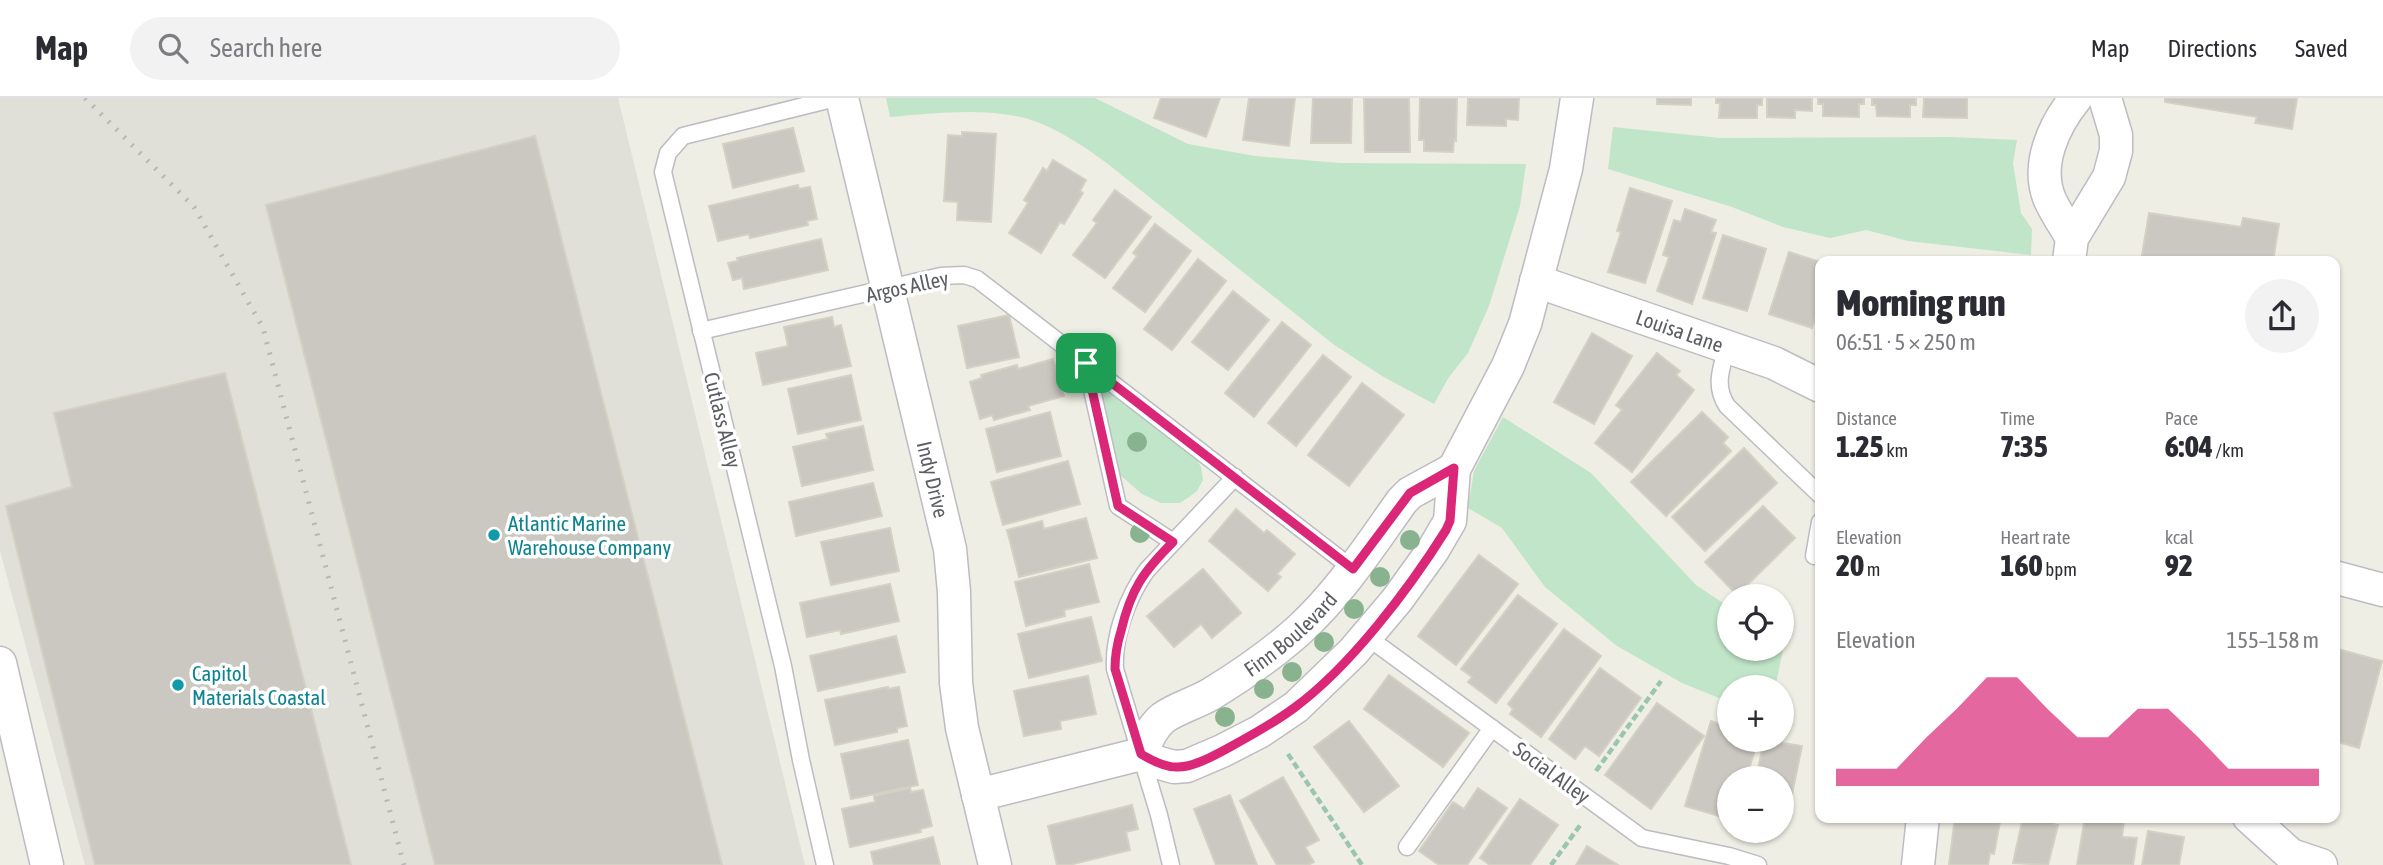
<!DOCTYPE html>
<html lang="en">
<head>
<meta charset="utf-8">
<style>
  :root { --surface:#fff; --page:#f2f2f3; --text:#2b2b33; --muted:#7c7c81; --line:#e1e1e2; --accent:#db2777 }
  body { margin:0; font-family:"Asap Condensed",sans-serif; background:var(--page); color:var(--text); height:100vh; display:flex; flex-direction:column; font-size:26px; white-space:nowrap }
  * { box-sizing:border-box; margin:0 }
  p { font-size:23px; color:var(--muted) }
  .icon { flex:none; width:38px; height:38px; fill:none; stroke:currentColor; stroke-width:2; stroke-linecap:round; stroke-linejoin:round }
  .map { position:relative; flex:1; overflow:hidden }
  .drawer { position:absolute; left:1815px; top:158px; width:525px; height:567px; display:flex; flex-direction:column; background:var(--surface); border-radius:14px; box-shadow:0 2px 5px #0004 }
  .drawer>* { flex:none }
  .tools { position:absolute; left:1717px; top:486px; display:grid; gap:14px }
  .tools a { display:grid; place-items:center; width:77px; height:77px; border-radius:50%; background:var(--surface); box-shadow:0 2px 5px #0004; font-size:35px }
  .pin { position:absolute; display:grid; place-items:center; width:60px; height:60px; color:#fff; margin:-30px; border-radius:14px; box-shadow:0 4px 10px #0006 }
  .round { display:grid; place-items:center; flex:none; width:74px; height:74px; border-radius:37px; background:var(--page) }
  .summary { display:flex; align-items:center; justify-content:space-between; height:119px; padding:0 21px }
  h1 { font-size:38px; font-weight:800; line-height:52px }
  .figures { display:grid; grid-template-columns:repeat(3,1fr); gap:10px; height:119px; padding:7px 21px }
  .figures div { display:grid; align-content:center }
  .figures b { font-size:30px; font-weight:800 }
  .figures small { font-size:19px; font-weight:400 }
  .figures p { font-size:19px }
  .chart { height:196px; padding:14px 21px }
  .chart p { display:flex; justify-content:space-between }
  .chart svg { width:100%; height:126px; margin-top:7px; fill:var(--accent); opacity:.7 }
  header { display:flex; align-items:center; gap:42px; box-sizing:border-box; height:98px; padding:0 35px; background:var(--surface); border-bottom:2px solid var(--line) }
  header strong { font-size:33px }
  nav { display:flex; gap:38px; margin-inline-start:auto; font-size:24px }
  .search { width:490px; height:63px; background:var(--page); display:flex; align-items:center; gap:18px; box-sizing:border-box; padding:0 24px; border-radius:38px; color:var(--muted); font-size:26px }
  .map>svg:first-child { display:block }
  .industrial { fill:#e0dfd8 }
  .green { fill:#c1e5c8 }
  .building { fill:#cac8c1; stroke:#d3d1c3; stroke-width:2 }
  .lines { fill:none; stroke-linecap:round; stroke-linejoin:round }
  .lane-casing { stroke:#bcbcc2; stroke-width:19 }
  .street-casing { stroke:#bcbcc2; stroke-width:35 }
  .path { stroke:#9bc5af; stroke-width:4.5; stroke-dasharray:7 3.5; stroke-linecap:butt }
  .lane { stroke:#fff; stroke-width:16 }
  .street { stroke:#fff; stroke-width:32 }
  .rail { stroke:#b7b7b8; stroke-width:5; stroke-dasharray:2 9; stroke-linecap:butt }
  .tree { fill:#89b28e }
  .route-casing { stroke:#fff; stroke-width:14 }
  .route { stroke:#db2777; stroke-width:9 }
  .culture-dot { fill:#0f9aa8; stroke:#fff; stroke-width:2.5 }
  .labels { text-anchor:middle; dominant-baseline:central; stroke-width:7; stroke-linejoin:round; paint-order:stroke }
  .street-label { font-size:21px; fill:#5c5e64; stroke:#fff }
  .culture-label { font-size:21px; fill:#0d838f; stroke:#fff; text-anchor:start }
</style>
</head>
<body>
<header>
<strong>Map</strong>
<div class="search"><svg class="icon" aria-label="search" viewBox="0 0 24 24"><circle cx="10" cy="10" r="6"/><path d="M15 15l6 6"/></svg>Search here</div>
<nav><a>Map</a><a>Directions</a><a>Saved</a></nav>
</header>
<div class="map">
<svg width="2383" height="767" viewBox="0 0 2383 767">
  <rect width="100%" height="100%" fill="#eeeee4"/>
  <path class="industrial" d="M0,0h618l187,767h-720l-85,-314z"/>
  <g class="green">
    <path d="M886,0h209l93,46 67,12 85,7 186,1 -6,42 -31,100 -21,47 -19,24 -15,27 -52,-28 -49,-32 -225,-180c-22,-16 -45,-32 -71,-42 -43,-16 -101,-9 -147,-5z"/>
    <path d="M1613,29l107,11 231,-1 66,3 -4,23 8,50 11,16 -1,26 -123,-14 -42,-11 -36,8 -47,-11 -51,-20 -124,-38z"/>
    <path d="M1108,291l86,66 7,12 2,13 -6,11 -8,6 -9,6h-19l-19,-9 -22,-19 -21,-78 2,-7z"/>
    <path d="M1503,319l88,56 105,112 33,22v42h53v-11l3,2 -10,48h-46v14l-47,-19 -65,-37 -72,-59 -43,-59 -34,-20 6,-37z"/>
  </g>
  <g class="building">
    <path d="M1161,0h59l-14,39 -52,-19z"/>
    <path d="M1249,0h46l-6,48 -46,-6z"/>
    <path d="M1313,0h39l-1,45h-40z"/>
    <path d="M1364,0h45l1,54h-45z"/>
    <path d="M1420,0h37l-1,43 -2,-1 -1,12 -29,-1v-11h-5z"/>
    <path d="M1468,0h51l-1,22 -12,-1v7l-39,-1z"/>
    <path d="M1657,0h34v7l-34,-1z"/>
    <path d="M1716,0h46v7h-5v13h-38l1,-15h-4z"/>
    <path d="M1767,0h45v13l-17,-1v8l-28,-1z"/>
    <path d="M1818,0h46v6h-5v13l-36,-1v-12h-5z"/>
    <path d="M1872,0h44v7h-6v12l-33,-1 -1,-11h-4z"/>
    <path d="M1924,0h43v20l-44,-1z"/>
    <path d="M2165,0h132l-5,31 -37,-6 2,-6 -92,-15z"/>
    <path d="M793,30l11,43 -71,17 -10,-44z"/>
    <path d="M962,34l34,2 -5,88 -34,-2 1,-18 -14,-1 4,-66 14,1z"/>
    <path d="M535,38l187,729h-287l-169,-660z"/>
    <path d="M1053,62l33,20 -6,11 3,2 -19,31 -4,-2 -19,31 -32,-20 19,-30 -4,-3 19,-32 4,3z"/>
    <path d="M798,87l1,4 11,-2 7,32 -10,2 1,4 -58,13 -1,-4 -31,7 -9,-35z"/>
    <path d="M1630,90l42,13 -27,82 -37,-11 13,-40 -4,-1z"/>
    <path d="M1115,92l36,27 -46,61 -32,-23 24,-32 -4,-3z"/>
    <path d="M1685,111l31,11 -5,12 5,1 -24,71 -35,-13 12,-34 -6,-2 11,-35 7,2z"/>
    <path d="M2149,115l92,14 2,-9 36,6 -6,37h-132z"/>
    <path d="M1155,126l36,27 -46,61 -32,-24 24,-32 -4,-3z"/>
    <path d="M1723,137l43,14 -19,62 -44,-13z"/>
    <path d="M821,141l7,31 -84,19 -2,-11 -9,2 -5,-17 10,-2 -1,-3z"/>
    <path d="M1789,154l31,10v43l-8,23 -43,-14z"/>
    <path d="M1198,161l28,22 -54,69 -28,-21z"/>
    <path d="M1233,193l36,29 -41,50 -36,-28z"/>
    <path d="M1009,217l10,42 -52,11 -9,-42z"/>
    <path d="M832,219l2,10 7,-2 10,41 -88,19 -7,-32 32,-7 -4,-19z"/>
    <path d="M1282,224l29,23 -57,72 -29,-24z"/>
    <path d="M1592,235l40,23 -38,68 -40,-22z"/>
    <path d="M1657,255l23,18 -4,4 18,15 -62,82 -37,-29 27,-33 -6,-5z"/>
    <path d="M1323,257l28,22 -55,69 -28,-23z"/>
    <path d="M1053,261l11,37 -36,10 2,4 -36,10 -2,-5 -12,4 -10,-37 12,-4 -1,-3 36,-10 1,4z"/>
    <path d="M225,275l126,492h-256l-89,-359 66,-19 -18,-74z"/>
    <path d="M851,277l10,45 -63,14 -10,-45z"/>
    <path d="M1362,285l42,32 -55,71 -41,-31z"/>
    <path d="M1050,314l11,44 -64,16 -11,-43z"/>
    <path d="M1702,314l26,25 -5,6 8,8 -65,65 -35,-34z"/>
    <path d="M863,328l10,44 -71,16 -9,-39 35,-8 -2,-5z"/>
    <path d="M1744,350l33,35 -72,68 -33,-34z"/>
    <path d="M1068,363l12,43 -77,21 -12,-43z"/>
    <path d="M873,385l9,33 -86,20 -7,-34z"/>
    <path d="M1763,408l32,32 -58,57 -32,-33z"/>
    <path d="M1236,411l28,24 3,-3 28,24 -18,20 4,3 -13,14 -59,-50z"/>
    <path d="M1086,420l11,40 -78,19 -12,-47 35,-9 2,8z"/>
    <path d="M890,430l9,43 -68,14 -10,-43z"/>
    <path d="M1479,457l39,29 -62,81 -38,-29z"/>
    <path d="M1089,466l10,38 -35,8 1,6 -39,10 -11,-44z"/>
    <path d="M1203,471l38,44 -29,25 -11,-14 -27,23 -27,-31z"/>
    <path d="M890,486l9,37 -58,13 -1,-4 -33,7 -7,-34z"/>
    <path d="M1518,497l39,29 -61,79 -28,-21 4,-5 -11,-8z"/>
    <path d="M1091,519l11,44 -73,17 -11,-44z"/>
    <path d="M1564,531l37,27 -60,81 -31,-23 3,-5 -5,-5z"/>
    <path d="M896,538l9,36 -87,19 -8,-35z"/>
    <path d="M2334,550l48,13 -23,87 -25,-7z"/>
    <path d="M1600,570l41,30 -42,58 -14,-10 -10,13 -26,-20z"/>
    <path d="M1389,577l80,58 -26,34 -79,-58z"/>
    <path d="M1088,578l8,38 -36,7 1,8 -37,7 -10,-45z"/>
    <path d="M888,589v2l11,-2 8,39 -10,2v4l-62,13 -10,-45z"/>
    <path d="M1657,605l47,33 -53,73 -46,-34z"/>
    <path d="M1349,623l50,65 -35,26 -50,-65z"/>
    <path d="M1711,623l18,6v13h29l-12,39h-17v40l-44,-13z"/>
    <path d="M908,642l10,45 -67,14 -10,-45z"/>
    <path d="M1764,642l38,6 -12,58 -4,-1 -4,20v-44h-26z"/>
    <path d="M1283,679l36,63 -14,7 9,15 -6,3h-31l-37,-64z"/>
    <path d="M910,690l1,4 12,-2 9,36 -12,3 1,3 -71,15 -8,-38 33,-7 -1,-6z"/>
    <path d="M1478,690l29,20 -40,57h-28l-20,-14 34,-49 11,7z"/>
    <path d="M1230,697l27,70h-41l-22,-56z"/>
    <path d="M1520,701l38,26 -28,40h-40l-10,-7z"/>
    <path d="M1132,707l6,24 -12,3 4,18 -61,15h-12l-9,-39z"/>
    <path d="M1955,719h46l-7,37 -4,-1 -2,12h-39z"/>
    <path d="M2023,719h31l-1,7 5,1 -10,40 -35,-2z"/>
    <path d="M2085,719h32l-1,3 8,2 -2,15 15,1 -4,27h-56z"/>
    <path d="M2148,733l36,6 -5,28h-37z"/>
    <path d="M933,739l7,28h-66l-3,-13z"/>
    <path d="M1587,748l31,19h-42z"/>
  </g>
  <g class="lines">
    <g class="lane-casing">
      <g id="lane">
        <path d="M701,233l240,-55 23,-1 13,4 376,290"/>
        <path d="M1727,249c-6,22 -13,39 0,59l93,89"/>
        <path d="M1086,265l32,143 55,36"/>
        <path d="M1814,458l6,-34"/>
        <path d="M1366,538l276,202 87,18 29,9"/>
        <path d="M1407,749l85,-119"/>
        <path d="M825,767l-24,-105 -18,-94 -120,-494 5,-19 15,-17 153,-38"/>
        <path d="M1171,767l-12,-50 -44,-146c-2,-33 13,-73 32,-99l88,-93"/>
      </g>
    </g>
    <g class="street-casing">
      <g id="street">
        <path id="s1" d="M842,0l108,451 4,43 2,91 6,45 33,137"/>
        <path d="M2072,140c-7,-12 -16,-25 -22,-38 -15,-35 4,-75 26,-102"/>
        <path d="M2069,163l3,-23 37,-61 7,-26v-16l-11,-37"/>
        <path id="s2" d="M1536,183l238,82 46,23"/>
        <path d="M2334,479l49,13"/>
        <path d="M0,565l47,202"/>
        <path id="s3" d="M1141,656c5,-13 11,-27 22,-36 14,-10 33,-15 48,-24 31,-19 60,-39 87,-63 41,-37 72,-85 104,-130l8,-8 44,-24"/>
        <path d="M978,697l163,-41 15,8 18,5 13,-1 35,-15 37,-19 37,-25 57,-55 44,-52 36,-50 17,-29 4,-52 54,-103 17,-42 41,-155 11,-71"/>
        <path d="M2249,719l42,38 30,10"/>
        <path d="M1918,767l5,-48"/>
      </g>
    </g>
    <g class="path">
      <path d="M1288,656l74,111"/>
      <path d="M1596,673l65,-90"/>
      <path d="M1551,767l30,-41"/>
    </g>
    <use href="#lane" class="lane"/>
    <use href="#street" class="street"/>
    <path class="rail" d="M85,0l109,109 69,121 141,537"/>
  </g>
  <g class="tree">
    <circle cx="1137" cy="344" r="10"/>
    <circle cx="1140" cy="435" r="10"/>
    <circle cx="1410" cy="442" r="10"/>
    <circle cx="1380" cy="479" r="10"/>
    <circle cx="1354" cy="511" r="10"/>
    <circle cx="1324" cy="544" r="10"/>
    <circle cx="1292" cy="574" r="10"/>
    <circle cx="1264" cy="591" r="10"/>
    <circle cx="1225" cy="619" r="10"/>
  </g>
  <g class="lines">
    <g class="route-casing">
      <path id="route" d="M1086,265l267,206 57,-76 44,-25 -4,53 -4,9c-37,59 -96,137 -152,178 -20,15 -42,27 -64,39 -15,8 -37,21 -54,20 -12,0 -25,-7 -35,-13l-26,-85c0,-14 2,-25 6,-38 10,-42 22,-59 52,-89l-55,-36z"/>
    </g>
    <use href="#route" class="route"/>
  </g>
  <g class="culture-dot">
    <circle cx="494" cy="437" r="7"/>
    <circle cx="178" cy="587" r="7"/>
  </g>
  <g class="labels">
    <g class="street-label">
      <text transform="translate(907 188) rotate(-12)">Argos Alley</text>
      <text stroke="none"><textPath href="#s2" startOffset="152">Louisa Lane</textPath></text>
      <text transform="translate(723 322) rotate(76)">Cutlass Alley</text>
      <text stroke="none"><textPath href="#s1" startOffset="392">Indy Drive</textPath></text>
      <text stroke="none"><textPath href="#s3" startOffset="196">Finn Boulevard</textPath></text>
      <text transform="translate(1552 674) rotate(36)">Social Alley</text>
    </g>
    <g class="culture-label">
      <text x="508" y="425">Atlantic Marine<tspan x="508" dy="24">Warehouse Company</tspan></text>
      <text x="192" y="575">Capitol<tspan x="192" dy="24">Materials Coastal</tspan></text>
    </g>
  </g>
</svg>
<div class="tools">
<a><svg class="icon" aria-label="locate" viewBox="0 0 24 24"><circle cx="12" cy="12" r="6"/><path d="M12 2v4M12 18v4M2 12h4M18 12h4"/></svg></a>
<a>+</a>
<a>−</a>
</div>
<div class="pin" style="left:1086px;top:265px;background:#1e9e55"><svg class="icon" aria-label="arrive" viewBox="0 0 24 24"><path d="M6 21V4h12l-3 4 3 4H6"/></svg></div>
<section class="drawer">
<div class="summary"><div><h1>Morning run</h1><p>06:51 · 5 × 250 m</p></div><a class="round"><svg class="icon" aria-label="share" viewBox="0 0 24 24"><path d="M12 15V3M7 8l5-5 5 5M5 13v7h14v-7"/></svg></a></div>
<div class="figures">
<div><p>Distance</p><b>1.25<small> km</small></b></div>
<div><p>Time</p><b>7:35</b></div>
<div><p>Pace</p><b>6:04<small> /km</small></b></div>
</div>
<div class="figures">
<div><p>Elevation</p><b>20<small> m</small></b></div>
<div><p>Heart rate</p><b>160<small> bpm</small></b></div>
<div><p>kcal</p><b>92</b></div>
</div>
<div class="chart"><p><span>Elevation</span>155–158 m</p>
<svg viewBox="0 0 160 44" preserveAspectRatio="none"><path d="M0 44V38L10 38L20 38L30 27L40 17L50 6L60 6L70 17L80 27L90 27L100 17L110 17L120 27L130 38L140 38L150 38L160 38V44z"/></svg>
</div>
</section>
</div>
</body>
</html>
